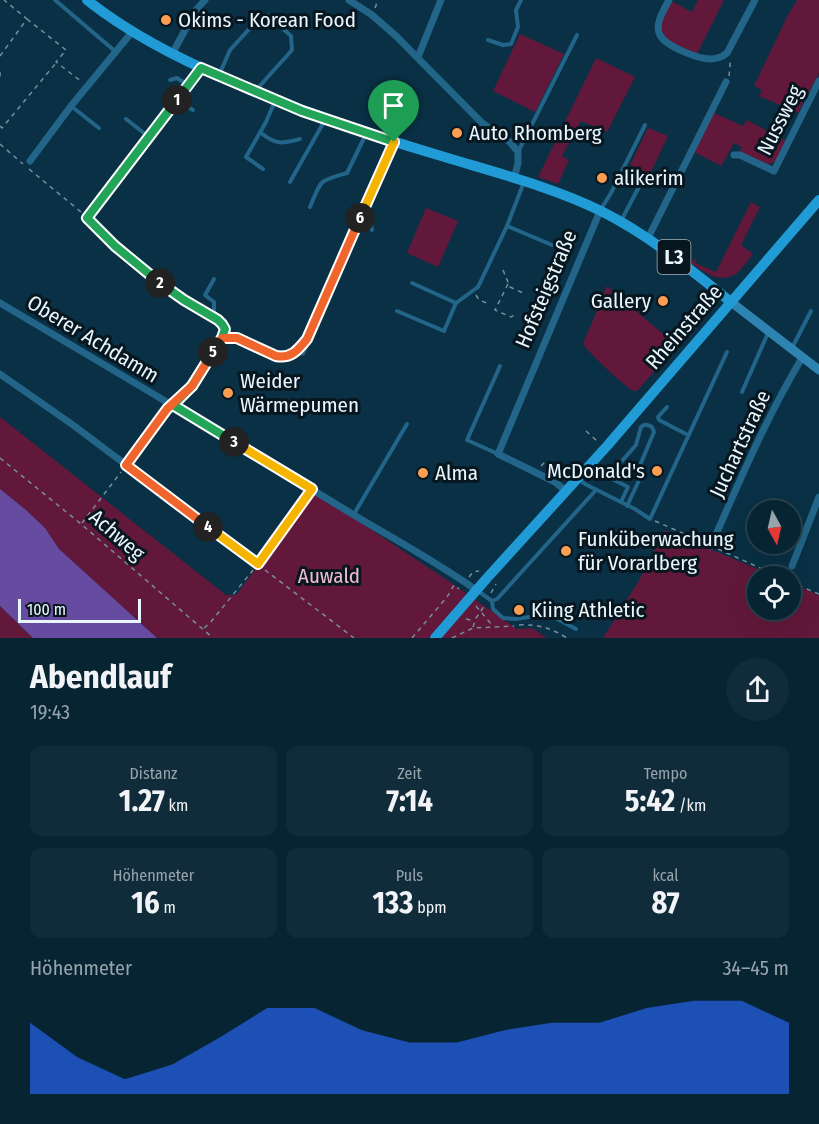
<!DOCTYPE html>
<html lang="de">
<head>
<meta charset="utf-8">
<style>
  :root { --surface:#072433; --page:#102c3b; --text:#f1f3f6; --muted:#98a4ac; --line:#28414e; --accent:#2563eb }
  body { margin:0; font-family:"Fira Sans Condensed",sans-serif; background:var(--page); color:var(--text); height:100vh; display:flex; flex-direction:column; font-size:22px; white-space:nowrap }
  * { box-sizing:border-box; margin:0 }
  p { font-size:20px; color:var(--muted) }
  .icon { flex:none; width:33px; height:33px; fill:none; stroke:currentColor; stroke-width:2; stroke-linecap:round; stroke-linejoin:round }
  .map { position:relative; height:638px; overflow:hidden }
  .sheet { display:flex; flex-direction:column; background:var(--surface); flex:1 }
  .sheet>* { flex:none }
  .needle { width:39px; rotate:172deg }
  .tools { position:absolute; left:747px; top:500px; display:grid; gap:12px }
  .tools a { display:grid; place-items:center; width:54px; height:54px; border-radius:50%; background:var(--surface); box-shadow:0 6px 24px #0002,0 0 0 2px var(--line); font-size:30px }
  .scale { position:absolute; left:18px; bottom:15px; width:123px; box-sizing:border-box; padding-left:6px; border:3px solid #eaf6fe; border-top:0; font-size:16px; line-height:21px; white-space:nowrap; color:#eaf6fe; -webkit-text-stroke:4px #07161f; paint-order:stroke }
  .pin { position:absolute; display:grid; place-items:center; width:51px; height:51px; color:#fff; margin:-62px -26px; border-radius:50% 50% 50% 0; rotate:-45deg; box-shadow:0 0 6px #0007 }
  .pin .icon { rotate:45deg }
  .km { position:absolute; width:30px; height:30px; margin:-15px; border-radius:50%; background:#222; color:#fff; font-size:16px; line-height:30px; text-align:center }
  .round { display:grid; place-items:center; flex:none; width:63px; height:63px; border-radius:32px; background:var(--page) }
  .summary { display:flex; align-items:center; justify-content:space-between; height:102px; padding:0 30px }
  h1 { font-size:33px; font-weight:700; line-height:45px }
  .metrics { display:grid; grid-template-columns:repeat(3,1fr); gap:9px; height:102px; padding:6px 30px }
  .metrics div { display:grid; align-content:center; border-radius:12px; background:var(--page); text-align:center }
  .metrics b { font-size:30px; font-weight:700 }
  .metrics small { font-size:16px; font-weight:400 }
  .metrics p { font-size:16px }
  .chart { height:168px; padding:12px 30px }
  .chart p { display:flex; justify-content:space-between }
  .chart svg { width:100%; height:108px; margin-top:6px; fill:var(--accent); opacity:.7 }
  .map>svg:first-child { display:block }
  .green { fill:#62183a }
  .water { fill:#674ba1 }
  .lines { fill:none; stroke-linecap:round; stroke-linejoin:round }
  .path { stroke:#758f9d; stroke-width:1.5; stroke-dasharray:4.5 4.5; stroke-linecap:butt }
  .service { stroke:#226589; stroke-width:4 }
  .minor { stroke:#226589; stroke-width:7 }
  .secondary { stroke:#2e83b0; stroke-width:9 }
  .primary { stroke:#219bd5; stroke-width:10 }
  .split-1-casing { stroke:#fff; stroke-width:12 }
  .split-2-casing { stroke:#fff; stroke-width:12 }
  .split-3-casing { stroke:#fff; stroke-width:12 }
  .split-4-casing { stroke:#fff; stroke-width:12 }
  .split-5-casing { stroke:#fff; stroke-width:12 }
  .split-6-casing { stroke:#fff; stroke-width:12 }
  .split-7-casing { stroke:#fff; stroke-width:12 }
  .split-1 { stroke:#22a559; stroke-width:8 }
  .split-2 { stroke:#22a559; stroke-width:8 }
  .split-3 { stroke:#22a559; stroke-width:8 }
  .split-4 { stroke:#f5b400; stroke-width:8 }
  .split-5 { stroke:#f0652b; stroke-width:8 }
  .split-6 { stroke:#f0652b; stroke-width:8 }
  .split-7 { stroke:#f5b400; stroke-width:8 }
  .poi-dot { fill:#fc9d54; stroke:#07161f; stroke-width:2 }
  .labels { text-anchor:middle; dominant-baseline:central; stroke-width:6; stroke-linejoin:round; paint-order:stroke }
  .shield { fill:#07161f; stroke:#a6b3bb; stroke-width:1.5 }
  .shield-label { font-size:20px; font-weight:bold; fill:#eaf6fe }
  .poi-label { font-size:21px; fill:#eaf6fe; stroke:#07161f; text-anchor:start }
  .street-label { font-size:21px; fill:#eaf6fe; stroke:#07161f }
  .park-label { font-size:21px; fill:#f0bbcd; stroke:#07161f }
</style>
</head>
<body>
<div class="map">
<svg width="819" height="638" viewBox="0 0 819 638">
  <rect width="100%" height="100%" fill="#093044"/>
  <g class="green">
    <path d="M698,0h26l-27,54c-15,-7 -41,-13 -35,-35 2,-6 6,-12 9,-18l21,11z"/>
    <path d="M797,0h22v73l-21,40 -39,-17 3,-6 -8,-4 33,-69z"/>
    <path d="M520,34l44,20 -29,58 -42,-21z"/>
    <path d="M596,58l39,19 -28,55 -26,-11 -19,35 7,4 -11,24 -20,-7z"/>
    <path d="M714,113l29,13 4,-6 39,21 -9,19 -9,5 -29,-12 3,-6 -8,-4 -13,23 -27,-14z"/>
    <path d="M648,128l20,8 -18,38 -20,-9z"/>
    <path d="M751,202l9,5 -19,38 12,9c-5,6 -10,14 -16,19 -16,12 -33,-1 -46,-10l6,-6 -2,6 21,9z"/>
    <path d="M426,208l32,13 -20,46 -31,-14z"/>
    <path d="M607,286l70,60 -40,45c-2,0 -4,0 -5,-1 -8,-4 -45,-39 -49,-46z"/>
    <path d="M0,417l226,178h10l77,-103 24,15 113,75 67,47 15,-1 15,10h-390l-98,-89 -14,-21 -19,-18 -26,-21z"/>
    <path d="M665,530l109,46h-16v33h32l1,-26 28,12v43h-216l35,-56z"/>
    <path d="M0,606l33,32h-33z"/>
  </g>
  <path class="water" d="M0,489l26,21 19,18 14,21 98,89h-124l-33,-32z"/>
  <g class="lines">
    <g class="path">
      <path d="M375,8l3,-8"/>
      <path d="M27,19l39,31 -10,12 26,20"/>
      <path d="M0,56l27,-37 -23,-19"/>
      <path d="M0,72v5"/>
      <path d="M729,76l1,-9v-7"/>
      <path d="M0,126l2,2 54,-65"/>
      <path d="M0,144l23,20"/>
      <path d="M29,169l52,43"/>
      <path d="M93,224c36,36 73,65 116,91"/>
      <path d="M503,270l7,17 13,6 2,-1"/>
      <path d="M508,284l-13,26 16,7 3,-2"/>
      <path d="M476,295l3,5 8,3h3"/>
      <path d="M229,338h8l39,18 7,1 12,-4"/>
      <path d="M586,431l11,10"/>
      <path d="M0,458l81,66 132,114"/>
      <path d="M131,459l36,-49"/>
      <path d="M541,466l4,-4 10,5"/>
      <path d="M655,521l48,21"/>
      <path d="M82,523l39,-51"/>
      <path d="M718,549l60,27"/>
      <path d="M265,570l89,68"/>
      <path d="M469,577l4,-5 6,-1"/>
      <path d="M790,582l29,12"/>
      <path d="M491,593l5,-9"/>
      <path d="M476,606l16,19"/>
      <path d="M466,619l8,2"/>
      <path d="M519,625c19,-1 32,3 48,13"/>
      <path d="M473,627l3,-9 9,-13"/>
      <path d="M204,628l6,-5 43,-53"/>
      <path d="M412,638l35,-41 7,-12 5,4"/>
      <path d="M452,638l21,-10 41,-2"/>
    </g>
    <g class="service">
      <path d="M55,0l61,52"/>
      <path d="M488,40l15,5 8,-1 7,-17 -2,-17 5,-10"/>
      <path d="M219,75l11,-25 31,-34 7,-1 23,21 1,14 -35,39"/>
      <path d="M170,80l7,-2 11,7"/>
      <path d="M177,101l16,9"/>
      <path d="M71,106l28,22"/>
      <path d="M126,119l23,18"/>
      <path d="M260,132c15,13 22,12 40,7"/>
      <path d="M518,152l59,-117"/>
      <path d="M263,169l-17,-12 20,-35 9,-21"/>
      <path d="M290,182l35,-62"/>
      <path d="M310,207c12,-28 8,-26 37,-34l19,-39"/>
      <path d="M366,208l3,2 3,20"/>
      <path d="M601,209l10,-16 34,-68"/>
      <path d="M621,221l21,-40"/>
      <path d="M507,226l45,19"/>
      <path d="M214,279l-9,16 9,7v9l3,8"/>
      <path d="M412,283l44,20"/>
      <path d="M397,311l47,20 12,-28 22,-16 29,-61 17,-44"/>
      <path d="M792,348l19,-37"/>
      <path d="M742,392l26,-59"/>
      <path d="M667,407l-9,10 1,3 29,15"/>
      <path d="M498,454l-31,-14 33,-74"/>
      <path d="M579,479l6,5 50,25 15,10 77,-167"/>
      <path d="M621,502l7,-15 -20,-10 28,-32 5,-18c4,-4 7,-2 11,0l2,5 -13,31v13l-14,30"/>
      <path d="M354,514l53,-90"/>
      <path d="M478,591l14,10 1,8 10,9 13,1 32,-5 28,15"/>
      <path d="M492,601l5,-2 99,-109"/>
    </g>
    <g class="minor">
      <path d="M349,0l23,15 24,21 86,87 28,19 8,10v11l-4,16"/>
      <path d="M669,0c-5,10 -15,24 -9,35 5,11 38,24 50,24 6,0 12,-2 17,-6l28,-53"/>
      <path d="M172,54l24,-44 9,-10"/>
      <path d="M418,57l23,-57"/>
      <path d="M734,155h6l34,16 45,-90"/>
      <path d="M30,161l41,-55 61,-74"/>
      <path d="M87,218l114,-150"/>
      <path d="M648,238l78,-156"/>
      <path d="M0,303c115,68 230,136 344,206 44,27 90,51 132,81"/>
      <path d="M302,352l92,-210"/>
      <path d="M0,374l73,51 185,139 54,-75"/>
      <path d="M173,405l19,-19 30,-49 3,-8 -2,-5 -5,-4"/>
      <path d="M566,491l-11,-9 -57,-28 102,-243"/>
      <path d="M711,546c28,-64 55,-128 91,-188"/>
      <path d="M792,566l27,-69"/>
    </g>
    <path class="secondary" d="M731,302l88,68"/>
    <g class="primary">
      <path d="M87,0c43,34 92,59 142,80 68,30 138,54 209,75 55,17 112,31 163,56 48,24 89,58 130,91"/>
      <path d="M435,638l52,-60 120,-132 212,-246"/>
    </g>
  </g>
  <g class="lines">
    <g class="split-1-casing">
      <path id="split-1" d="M177,100l24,-32 101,43 92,31"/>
    </g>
    <g class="split-2-casing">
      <path id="split-2" d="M160,283l-45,-37 -28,-28 90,-118"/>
    </g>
    <g class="split-3-casing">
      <path id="split-3" d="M160,283l24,17 34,20 4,4 3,5 -3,9 -30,48 -19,19 61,37"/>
    </g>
    <g class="split-4-casing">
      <path id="split-4" d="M208,527l50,37 54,-75 -78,-47"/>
    </g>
    <g class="split-5-casing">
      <path id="split-5" d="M208,527l-82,-62 41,-56 25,-23 21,-34"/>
    </g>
    <g class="split-6-casing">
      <path id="split-6" d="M213,352l9,-14h15l39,18c15,3 22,-6 31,-17l53,-121"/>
    </g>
    <g class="split-7-casing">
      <path id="split-7" d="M360,218l34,-76"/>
    </g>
    <use href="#split-1" class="split-1"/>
    <use href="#split-2" class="split-2"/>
    <use href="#split-3" class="split-3"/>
    <use href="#split-4" class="split-4"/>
    <use href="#split-5" class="split-5"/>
    <use href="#split-6" class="split-6"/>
    <use href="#split-7" class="split-7"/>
  </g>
  <g class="poi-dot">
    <circle cx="166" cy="20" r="6"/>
    <circle cx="457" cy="133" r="6"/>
    <circle cx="602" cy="178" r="6"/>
    <circle cx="663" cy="301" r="6"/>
    <circle cx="228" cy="393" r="6"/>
    <circle cx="657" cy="471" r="6"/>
    <circle cx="423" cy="473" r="6"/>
    <circle cx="566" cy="551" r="6"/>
    <circle cx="519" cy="610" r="6"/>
  </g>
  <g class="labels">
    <rect class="shield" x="657.5" y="240" width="33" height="34" rx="4.5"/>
    <g class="shield-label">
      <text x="674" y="257">L3</text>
    </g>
    <g class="poi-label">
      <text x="178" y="20">Okims - Korean Food</text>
      <text x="469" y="133">Auto Rhomberg</text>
      <text x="614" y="178">alikerim</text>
      <text x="651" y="301" text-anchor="end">Gallery</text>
      <text x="240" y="381">Weider<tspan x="240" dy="24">Wärmepumen</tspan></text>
      <text x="645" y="471" text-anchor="end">McDonald's</text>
      <text x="435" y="473">Alma</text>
      <text x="578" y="539">Funküberwachung<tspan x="578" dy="24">für Vorarlberg</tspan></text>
      <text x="531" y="610">Kiing Athletic</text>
    </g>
    <g class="street-label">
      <text transform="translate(780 120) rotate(-63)">Nussweg</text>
      <text transform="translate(546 289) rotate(-67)">Hofsteigstraße</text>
      <text transform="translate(684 327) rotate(-49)">Rheinstraße</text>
      <text transform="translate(93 339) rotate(31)">Oberer Achdamm</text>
      <text transform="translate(740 444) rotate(-65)">Juchartstraße</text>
      <text transform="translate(117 535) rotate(41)">Achweg</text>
    </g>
    <g class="park-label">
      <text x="329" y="576">Auwald</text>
    </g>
  </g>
</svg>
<div class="tools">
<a><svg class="needle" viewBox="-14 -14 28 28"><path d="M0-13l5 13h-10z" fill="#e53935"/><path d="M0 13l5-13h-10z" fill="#98a4ac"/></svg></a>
<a><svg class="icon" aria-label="locate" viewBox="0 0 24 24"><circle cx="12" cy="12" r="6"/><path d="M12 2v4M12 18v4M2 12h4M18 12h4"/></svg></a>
</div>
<div class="scale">100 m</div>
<div class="pin" style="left:394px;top:142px;background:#1e9e55"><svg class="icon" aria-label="arrive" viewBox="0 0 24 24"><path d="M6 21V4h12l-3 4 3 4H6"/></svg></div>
<b class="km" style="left:177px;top:100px">1</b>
<b class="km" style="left:160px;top:283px">2</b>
<b class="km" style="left:234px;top:442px">3</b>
<b class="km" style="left:208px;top:527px">4</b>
<b class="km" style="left:213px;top:352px">5</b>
<b class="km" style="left:360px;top:218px">6</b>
</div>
<section class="sheet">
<div class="summary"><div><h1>Abendlauf</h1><p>19:43</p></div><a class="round"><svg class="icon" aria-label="share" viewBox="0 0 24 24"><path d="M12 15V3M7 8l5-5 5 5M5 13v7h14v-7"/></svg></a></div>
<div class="metrics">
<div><p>Distanz</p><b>1.27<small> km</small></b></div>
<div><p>Zeit</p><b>7:14</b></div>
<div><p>Tempo</p><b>5:42<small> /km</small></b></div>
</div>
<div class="metrics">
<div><p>Höhenmeter</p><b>16<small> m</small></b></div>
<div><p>Puls</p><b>133<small> bpm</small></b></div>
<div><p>kcal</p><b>87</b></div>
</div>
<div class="chart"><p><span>Höhenmeter</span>34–45 m</p>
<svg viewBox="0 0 160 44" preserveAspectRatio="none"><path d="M0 44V15L10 29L20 38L30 32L40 21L50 9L60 9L70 18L80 23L90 23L100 18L110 15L120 15L130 9L140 6L150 6L160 15V44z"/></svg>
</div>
</section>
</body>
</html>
